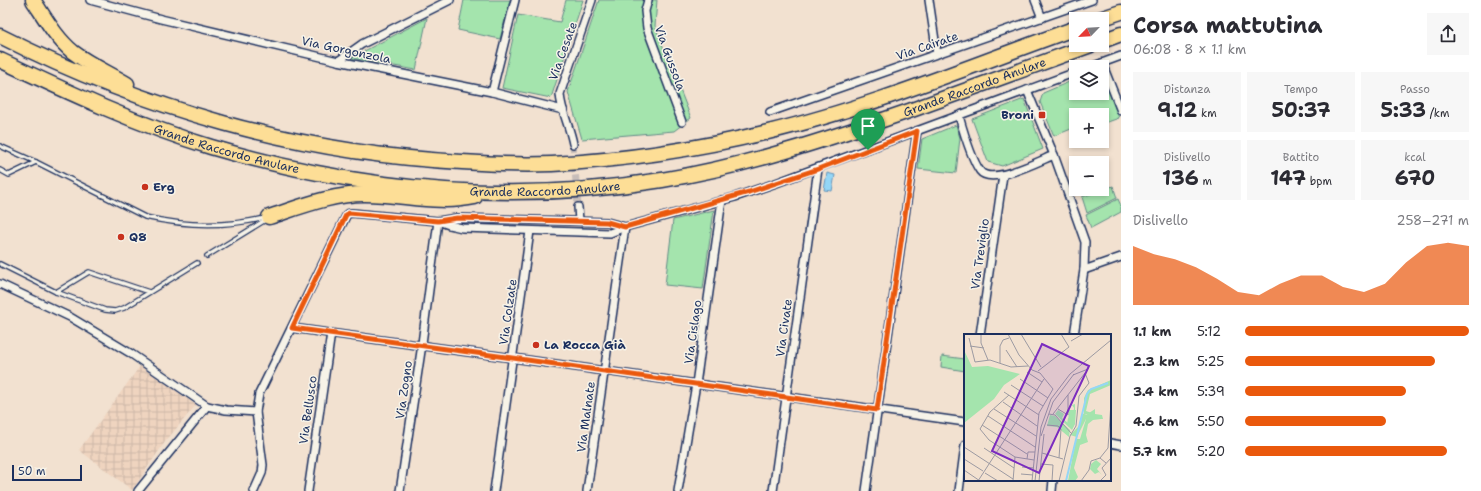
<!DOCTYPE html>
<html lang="it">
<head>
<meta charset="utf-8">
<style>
  :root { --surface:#fff; --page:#f7f7f7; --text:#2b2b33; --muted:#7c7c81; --accent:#ea580c }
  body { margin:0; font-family:"Shantell Sans",sans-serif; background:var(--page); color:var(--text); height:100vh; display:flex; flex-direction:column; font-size:15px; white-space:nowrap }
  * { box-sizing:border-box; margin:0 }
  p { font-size:13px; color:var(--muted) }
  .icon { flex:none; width:22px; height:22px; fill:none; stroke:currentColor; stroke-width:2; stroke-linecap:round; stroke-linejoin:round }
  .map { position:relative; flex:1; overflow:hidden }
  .drawer { display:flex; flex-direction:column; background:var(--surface); width:360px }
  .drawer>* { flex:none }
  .needle { width:26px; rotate:245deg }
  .controls { position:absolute; left:1069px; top:12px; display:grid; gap:8px }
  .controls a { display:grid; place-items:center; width:40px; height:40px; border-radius:0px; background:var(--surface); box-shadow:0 2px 6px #0003; font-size:20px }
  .scale { position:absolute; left:12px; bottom:10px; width:70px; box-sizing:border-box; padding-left:4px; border:2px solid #1b2f5e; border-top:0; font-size:11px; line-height:14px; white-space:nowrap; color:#1b2f5e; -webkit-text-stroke:3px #f7f3e8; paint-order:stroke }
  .pin { position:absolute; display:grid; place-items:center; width:34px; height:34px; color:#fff; margin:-41px -17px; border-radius:50% 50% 50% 0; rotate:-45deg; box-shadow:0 0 4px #0007 }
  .pin .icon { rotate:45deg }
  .round { display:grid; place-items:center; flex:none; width:42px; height:42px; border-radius:0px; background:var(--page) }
  .overview { display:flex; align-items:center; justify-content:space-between; height:68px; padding:0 12px }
  h1 { font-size:22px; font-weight:700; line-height:30px }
  .metrics { display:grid; grid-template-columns:repeat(3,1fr); gap:6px; height:68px; padding:4px 12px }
  .metrics div { display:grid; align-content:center; border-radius:0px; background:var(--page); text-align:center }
  .metrics b { font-size:20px; font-weight:700 }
  .metrics small { font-size:11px; font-weight:400 }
  .metrics p { font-size:11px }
  .chart { height:112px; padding:8px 12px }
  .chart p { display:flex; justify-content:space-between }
  .chart svg { width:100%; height:72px; margin-top:4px; fill:var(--accent); opacity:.7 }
  ul { padding:0 12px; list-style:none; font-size:13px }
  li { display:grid; grid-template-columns:64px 48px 1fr; align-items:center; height:30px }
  li i { height:10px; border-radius:5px; background:var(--accent) }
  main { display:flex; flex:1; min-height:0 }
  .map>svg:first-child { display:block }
  .industrial { fill:url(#industrial-grid) }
  .green { fill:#a4e4ad; stroke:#608a86 }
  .water { fill:#94d6f6; stroke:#6493b9 }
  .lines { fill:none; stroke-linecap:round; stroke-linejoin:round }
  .street-tunnel { stroke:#c7bdb9; stroke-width:7; stroke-dasharray:7 3.5; stroke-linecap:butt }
  .lane-casing { stroke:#1b2f5e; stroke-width:6 }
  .street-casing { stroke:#1b2f5e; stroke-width:10 }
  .highway-casing { stroke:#1b2f5e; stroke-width:17 }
  .lane { stroke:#f7f3e8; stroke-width:3.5 }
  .street { stroke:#f7f3e8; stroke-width:7 }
  .highway { stroke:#fdde96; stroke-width:14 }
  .route-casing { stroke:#fff; stroke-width:8 }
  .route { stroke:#ea580c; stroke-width:5 }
  .poi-dot { fill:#c8321e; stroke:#f7f3e8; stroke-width:1.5 }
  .labels { text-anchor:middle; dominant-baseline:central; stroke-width:3; stroke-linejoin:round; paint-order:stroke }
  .street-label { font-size:12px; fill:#1b2f5e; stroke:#f7f3e8 }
  .poi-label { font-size:12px; font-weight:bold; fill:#1b2f5e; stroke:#f7f3e8; text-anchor:start }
  .inset-river { fill:none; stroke:#94d6f6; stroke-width:2 }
  .inset-road { fill:none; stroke:#9c9aa2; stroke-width:1 }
  .view { fill:#7b2cbf; fill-opacity:0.15; stroke:#7b2cbf; stroke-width:2 }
  .inset-edge { fill:none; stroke:#1b2f5e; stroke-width:2 }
</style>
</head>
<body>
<main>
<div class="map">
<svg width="1121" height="491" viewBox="0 0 1121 491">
  <defs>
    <pattern id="industrial-grid" width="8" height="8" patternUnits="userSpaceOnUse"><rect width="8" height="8" fill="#efd4bf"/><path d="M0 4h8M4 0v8" fill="none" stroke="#ccb6a7"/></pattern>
  </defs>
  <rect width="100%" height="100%" fill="#f2e1d0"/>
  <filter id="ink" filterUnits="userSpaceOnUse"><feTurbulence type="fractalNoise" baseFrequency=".025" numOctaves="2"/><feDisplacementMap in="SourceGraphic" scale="8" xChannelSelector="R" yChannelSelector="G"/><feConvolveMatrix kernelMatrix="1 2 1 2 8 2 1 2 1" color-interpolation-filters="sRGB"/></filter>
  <g filter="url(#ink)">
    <path class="industrial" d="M140,366l56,39 -31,37 -33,48 -53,-40z"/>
    <g class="green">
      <path d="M464,0h46l-10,39 -42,-9z"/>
      <path d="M566,0h17l-32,98 -49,-10 16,-73 42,7z"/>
      <path d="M599,0h58l-2,26 36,92 -17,13 -92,8 -14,-47z"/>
      <path d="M427,18l-11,52 -65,-12z"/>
      <path d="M1102,73l17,45 -17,6v-9h-26v12l-22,9 -14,-34 3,-9 33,-14v14h26z"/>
      <path d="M1024,99l19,50 -41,17 -14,-4 -16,-43z"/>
      <path d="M956,125l4,13 -4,35 -38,-4 4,-30z"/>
      <path d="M1113,186l4,12 -30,15 -5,-16z"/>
      <path d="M1118,199l3,7v6l-30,16 -5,-13z"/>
      <path d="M714,210l-11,79 -38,-4 8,-65z"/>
      <path d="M942,356l23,3v12l-24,-4z"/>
    </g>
    <path class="water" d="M827,173l8,2 -3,16 -8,-1z"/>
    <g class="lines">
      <path class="street-tunnel" d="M573,144l5,63"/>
      <g class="lane-casing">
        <g id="lane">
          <path d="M0,146l36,16 109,55c39,9 81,10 120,1"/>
          <path d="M0,170l9,5 27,-13"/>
          <path d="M207,256l60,-37"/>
          <path d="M0,264l56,28 49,18 10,1 9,-3 73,-45"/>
          <path d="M56,292l33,-20 60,20"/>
        </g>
      </g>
      <g class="street-casing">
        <g id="street">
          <path d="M90,0l71,19 177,42 154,31 71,18"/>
          <path d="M648,0l-3,11 2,17 35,94"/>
          <path d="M929,0l8,54"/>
          <path d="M1035,0l7,18"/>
          <path d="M338,61l24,-17 88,-44"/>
          <path d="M1102,63l19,48"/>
          <path d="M1091,67l30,-11"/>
          <path d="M1027,90l27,65 31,87 -1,28 -10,65"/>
          <path d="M492,92l23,-92"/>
          <path d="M770,112l322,-112"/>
          <path d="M959,116c4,14 13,44 21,55 11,15 59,-10 74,-16"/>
          <path d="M573,144c-3,-17 -12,-33 -13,-50l32,-94"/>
          <path d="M578,207l1,14"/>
          <path d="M438,221l11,4 13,3 148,5 15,-6 110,-30 41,-14 300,-111"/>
          <path d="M1084,270l37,-13"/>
          <path d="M0,284l70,33 60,36 77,53 19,4 30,2"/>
          <path d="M292,328l221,30 452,64"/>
          <path d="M980,335l23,-160"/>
          <path d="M1110,443l11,2"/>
          <path d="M138,491l69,-85"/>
          <path d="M254,491l8,-18 1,-8 -7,-53 3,-18 88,-180 5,-1 86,8 19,-3 150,4 18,5"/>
          <path d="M308,491l23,-158"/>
          <path d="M400,491l21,-140 17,-130"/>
          <path d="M494,491l36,-260"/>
          <path d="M587,491l38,-264"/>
          <path d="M678,491l18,-107 26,-184"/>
          <path d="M773,491l45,-322"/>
          <path d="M866,491l51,-360"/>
          <path d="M959,491l6,-46"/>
          <path d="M1052,491l1,-11"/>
        </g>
      </g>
      <g class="highway-casing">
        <g id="highway">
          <path d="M33,0c12,18 23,38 40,52 17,13 36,21 54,32"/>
          <path d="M1100,19l21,-7"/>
          <path d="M0,36c144,73 301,118 462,126 30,2 60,3 90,2 73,-4 145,-15 216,-32 105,-25 207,-68 308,-104"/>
          <path d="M1102,41l19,-7"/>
          <path id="s1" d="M0,60c68,32 138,65 211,87 146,43 300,58 451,33 85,-14 166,-41 247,-69 61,-22 121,-44 182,-66"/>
          <path d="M269,217c31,-10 63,-23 96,-23 37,0 73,11 110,3"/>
        </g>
      </g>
      <use href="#lane" class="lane"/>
      <use href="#street" class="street"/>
      <use href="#highway" class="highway"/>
    </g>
  </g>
  <g class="lines" filter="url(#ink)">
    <g class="route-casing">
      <path id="route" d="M917,131l-40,279 -364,-52 -221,-30 54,-113 3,-2 89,8 19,-3 150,4 18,5 124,-35 69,-23z"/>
    </g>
    <use href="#route" class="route"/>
  </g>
  <g class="poi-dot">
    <rect x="1038" y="111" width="8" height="8" rx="2"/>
    <circle cx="145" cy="187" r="4"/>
    <circle cx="121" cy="237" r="4"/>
    <circle cx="536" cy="345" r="4"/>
  </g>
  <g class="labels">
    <g class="street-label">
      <text transform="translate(927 46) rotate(-19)">Via Cairate</text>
      <text transform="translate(346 50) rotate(12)">Via Gorgonzola</text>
      <text transform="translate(563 51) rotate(-70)">Via Cesate</text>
      <text transform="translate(670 58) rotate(70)">Via Gussola</text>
      <text stroke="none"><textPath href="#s1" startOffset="1011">Grande Raccordo Anulare</textPath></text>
      <text stroke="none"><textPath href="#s1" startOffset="244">Grande Raccordo Anulare</textPath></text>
      <text stroke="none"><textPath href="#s1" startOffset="567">Grande Raccordo Anulare</textPath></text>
      <text transform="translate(980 254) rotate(-82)">Via Treviglio</text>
      <text transform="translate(508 312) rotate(-82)">Via Colzate</text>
      <text transform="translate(784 328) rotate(-82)">Via Civate</text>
      <text transform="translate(693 332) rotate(-82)">Via Cislago</text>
      <text transform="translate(404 390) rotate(-82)">Via Zogno</text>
      <text transform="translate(308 410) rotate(-82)">Via Bellusco</text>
      <text transform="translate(586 417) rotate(-82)">Via Malnate</text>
    </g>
    <g class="poi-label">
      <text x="1034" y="115" text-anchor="end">Broni</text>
      <text x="153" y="187">Erg</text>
      <text x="129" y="237">Q8</text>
      <text x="544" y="345">La Rocca Già</text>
    </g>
  </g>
  <g transform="translate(964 334)">
    <rect width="147" height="147" fill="#f2e1d0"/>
    <path d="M131,75v5l7,1 1,4h-17l-9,18 -7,-2 9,-9 3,-13 4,2zM94,76l6,4 -2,4 6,5 1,-13h7l-1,14 -3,6 -17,-16zM86,81l5,1 15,14 -1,7 -12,-10 -10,-1z" fill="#a4e4ad"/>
    <path d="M0,16l8,17 16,-1 32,8 -16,11 -10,14 -30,24zM147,46v5l-21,9 -4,17 6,2 -8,2v-17l4,-8zM111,70v19l-2,4h-4l-2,-3 1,-6 3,1 -3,4 3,2 3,-17 -2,-3zM127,82l10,3 -8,1 -5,4 -2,11 2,7 -8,3 -6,23 4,9 -3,4h-7l8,-42h4l6,-20zM132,126l5,4 -4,5 5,6 -3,-3 -4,2 -5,-5 1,-5z" fill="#a4e4ad"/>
    <path class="inset-river" d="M102,147l21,-87 4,-5 17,-6"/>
    <path class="inset-road" d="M17,0v9l7,17M44,0l11,21 13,15 8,3 13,16 -14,24 -7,68M57,0l20,33M5,4l6,24 15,-2 21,7 17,-1M107,7l12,-7M6,12l14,2M42,16l11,17M36,29v-17l3,-6 6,-2M74,37l31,-24 -8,-13M63,38l15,10M109,41l15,-6M56,45l28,19M47,51l32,21M40,58l35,23M45,61l-19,17 -10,17 9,11 26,17 19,3M39,68l34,24M30,75l42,27M94,75l10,6v-20M85,80l6,1 16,18M89,80l32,-41M24,82l47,31M18,91l45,29M83,91l11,1 3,3 -2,29M77,102l12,-34 21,-28M0,113l49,32M20,114l30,20M78,119l21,6M0,125l19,12M63,125l1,-7h7M142,129l-6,-5 8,-10 3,-46M77,130l12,1 -1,16M58,133l12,1M0,136l16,11M21,139l13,8M57,140l12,1M14,147l66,-102M49,147l2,-24M71,147l6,-54 10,-28 19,-25 41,-34M75,147l5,-47M95,147l11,-45 6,-10 3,-30 10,-13 -4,-10M117,147l8,-11 2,-9 9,-3M136,147l6,-6 -4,-7 9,-10"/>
    <path class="view" d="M78,10l47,22 -50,107 -47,-22z"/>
    <rect width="147" height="147" class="inset-edge"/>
  </g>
</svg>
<div class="controls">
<a><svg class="needle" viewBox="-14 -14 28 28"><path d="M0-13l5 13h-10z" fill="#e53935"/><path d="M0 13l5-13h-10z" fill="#7c7c81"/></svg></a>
<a><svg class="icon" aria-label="layers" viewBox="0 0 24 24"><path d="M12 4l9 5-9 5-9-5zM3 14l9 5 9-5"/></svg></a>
<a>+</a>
<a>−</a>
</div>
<div class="scale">50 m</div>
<div class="pin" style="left:868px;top:150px;background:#1e9e55"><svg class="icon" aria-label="arrive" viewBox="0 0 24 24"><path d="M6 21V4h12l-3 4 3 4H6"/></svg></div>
</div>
<section class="drawer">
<div class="overview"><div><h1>Corsa mattutina</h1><p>06:08 · 8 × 1.1 km</p></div><a class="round"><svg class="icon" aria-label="share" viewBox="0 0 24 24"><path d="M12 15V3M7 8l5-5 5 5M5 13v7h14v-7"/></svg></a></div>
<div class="metrics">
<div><p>Distanza</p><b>9.12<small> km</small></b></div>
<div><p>Tempo</p><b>50:37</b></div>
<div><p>Passo</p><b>5:33<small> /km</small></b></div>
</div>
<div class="metrics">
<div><p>Dislivello</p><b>136<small> m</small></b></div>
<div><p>Battito</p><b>147<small> bpm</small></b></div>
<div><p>kcal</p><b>670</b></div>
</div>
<div class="chart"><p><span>Dislivello</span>258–271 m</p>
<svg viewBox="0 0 160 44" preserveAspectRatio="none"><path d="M0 44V8L10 13L20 16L30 21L40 28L50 36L60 38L70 31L80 26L90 26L100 33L110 36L120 31L130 18L140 8L150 6L160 8V44z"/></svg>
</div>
<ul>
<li><b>1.1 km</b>5:12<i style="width:100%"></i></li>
<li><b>2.3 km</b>5:25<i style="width:85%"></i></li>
<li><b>3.4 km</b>5:39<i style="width:72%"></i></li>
<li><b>4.6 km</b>5:50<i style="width:63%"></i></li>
<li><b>5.7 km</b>5:20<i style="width:90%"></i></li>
</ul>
</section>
</main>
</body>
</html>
